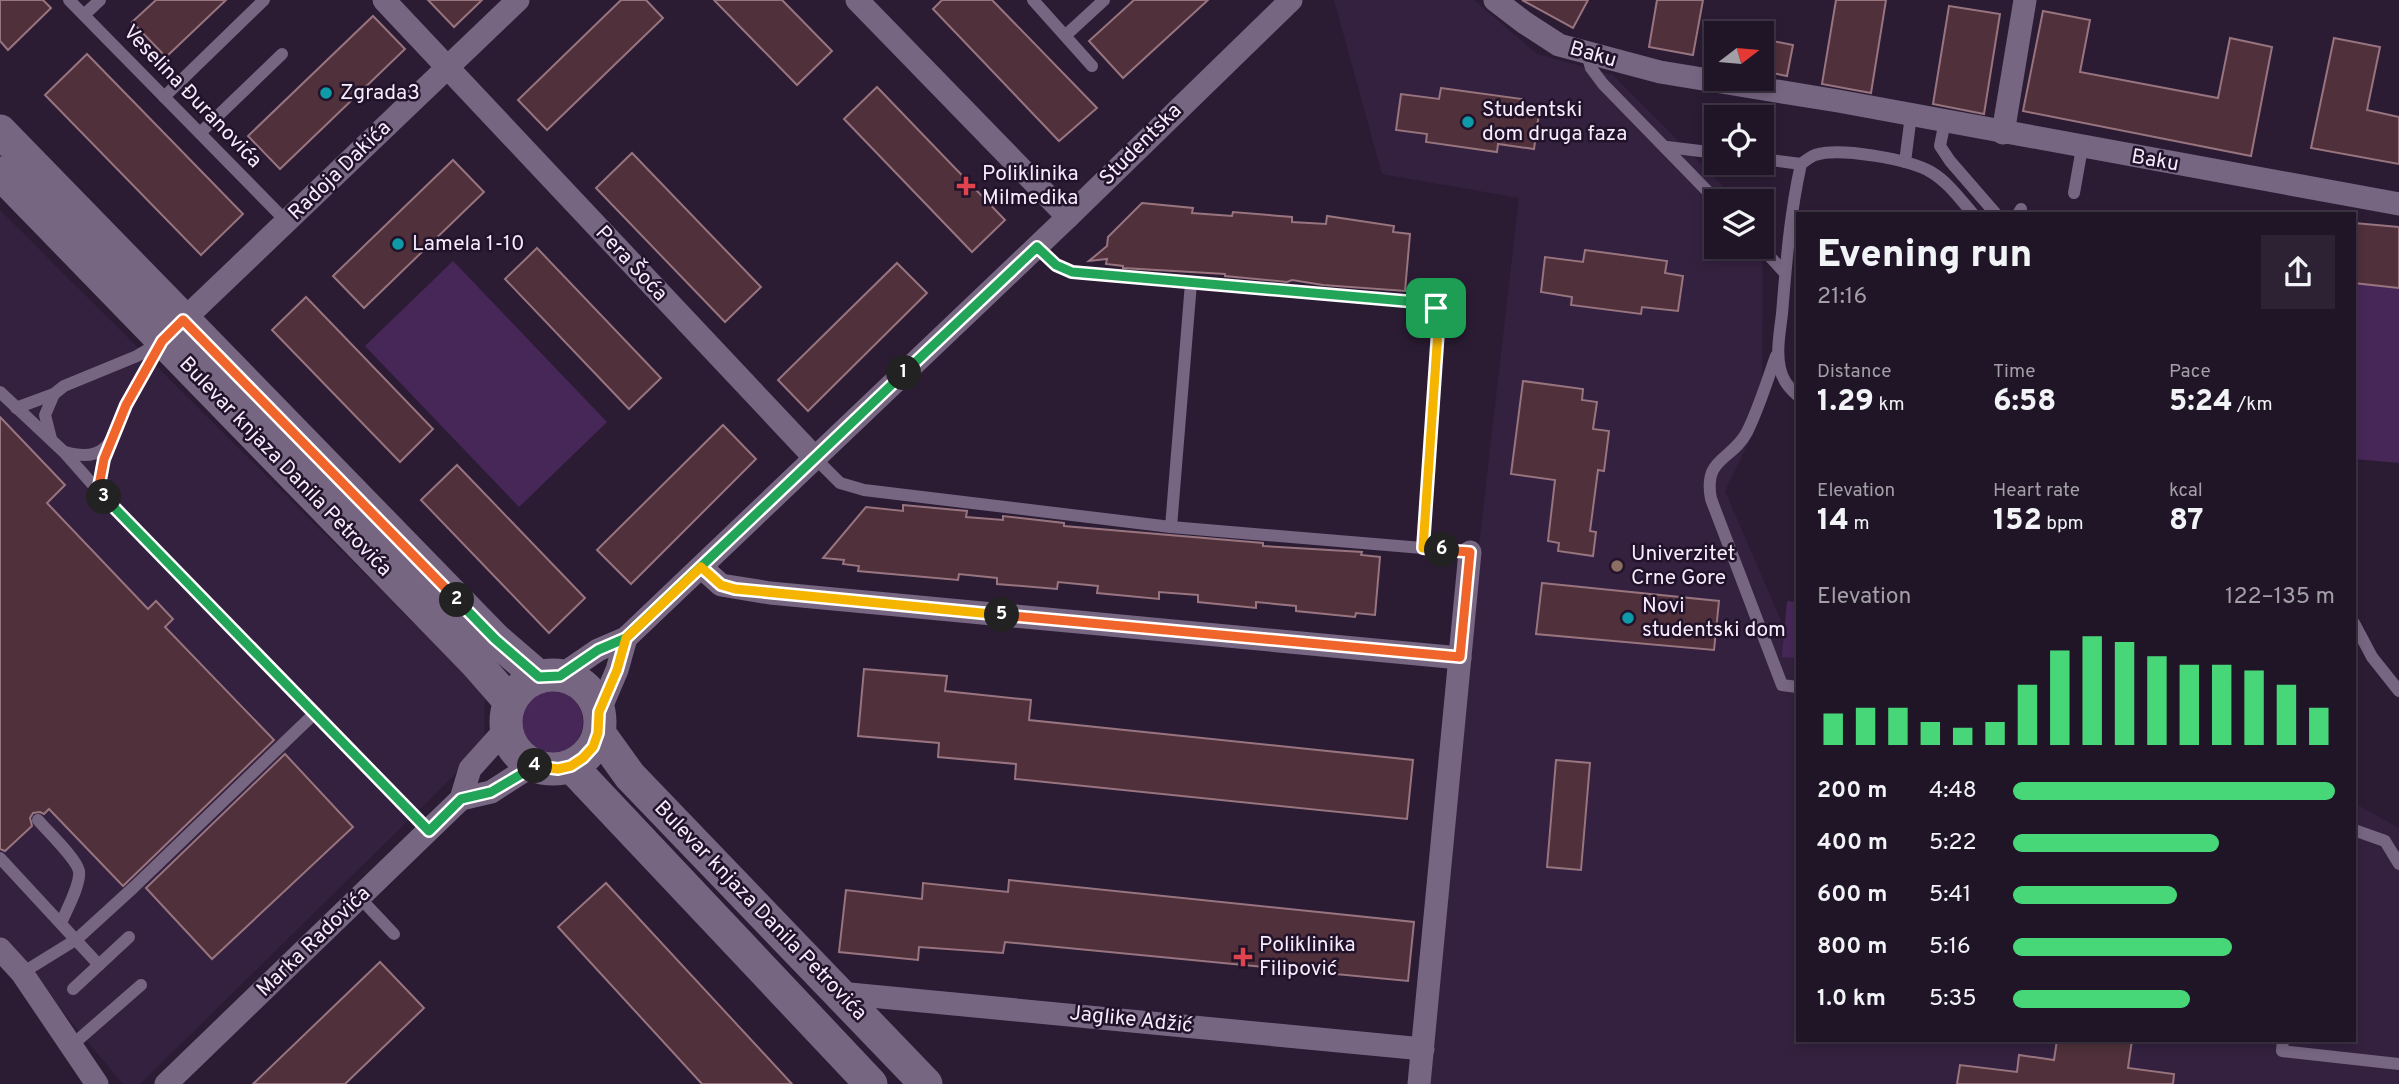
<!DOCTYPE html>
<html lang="en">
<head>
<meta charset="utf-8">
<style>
  :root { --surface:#201527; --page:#2d2233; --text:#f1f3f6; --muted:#a29fa7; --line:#3d3444; --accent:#47d779 }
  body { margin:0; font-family:Overpass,sans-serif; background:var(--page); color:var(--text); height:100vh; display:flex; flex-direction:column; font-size:26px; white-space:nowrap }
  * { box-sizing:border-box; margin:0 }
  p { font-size:23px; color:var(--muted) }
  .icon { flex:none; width:38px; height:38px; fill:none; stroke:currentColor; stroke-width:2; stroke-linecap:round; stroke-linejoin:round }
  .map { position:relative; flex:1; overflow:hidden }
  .side { position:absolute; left:1796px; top:212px; width:560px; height:830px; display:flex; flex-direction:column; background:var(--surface); border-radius:0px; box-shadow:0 4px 10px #0003,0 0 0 2px var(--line) }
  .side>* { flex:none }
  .needle { width:46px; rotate:74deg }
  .fabs { position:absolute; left:1704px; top:21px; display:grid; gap:14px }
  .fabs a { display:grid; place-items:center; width:70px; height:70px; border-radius:0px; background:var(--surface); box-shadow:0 4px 10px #0003,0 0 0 2px var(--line); font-size:35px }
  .pin { position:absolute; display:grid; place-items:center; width:60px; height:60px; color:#fff; margin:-30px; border-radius:14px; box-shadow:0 4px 10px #0006 }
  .km { position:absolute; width:35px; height:35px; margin:-18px; border-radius:50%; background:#222; color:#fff; font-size:19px; line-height:35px; text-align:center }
  .round { display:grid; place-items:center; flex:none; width:74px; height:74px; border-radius:0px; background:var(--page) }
  .overview { display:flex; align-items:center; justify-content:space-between; height:119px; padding:0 21px }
  h1 { font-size:38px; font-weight:800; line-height:52px }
  .figures { display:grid; grid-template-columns:repeat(3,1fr); gap:10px; height:119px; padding:7px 21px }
  .figures div { display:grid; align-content:center }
  .figures b { font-size:30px; font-weight:800 }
  .figures small { font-size:19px; font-weight:400 }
  .figures p { font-size:19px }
  .chart { height:196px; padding:14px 21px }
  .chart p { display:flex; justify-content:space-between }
  .chart svg { width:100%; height:126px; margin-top:7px; stroke:var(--accent); stroke-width:6 }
  ul { padding:0 21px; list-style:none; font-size:23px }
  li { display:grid; grid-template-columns:112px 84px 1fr; align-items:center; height:52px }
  li i { height:18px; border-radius:9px; background:var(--accent) }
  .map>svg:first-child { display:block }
  .built { fill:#34213f }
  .green { fill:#472758 }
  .building { fill:#4f303b; stroke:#98747f; stroke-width:2 }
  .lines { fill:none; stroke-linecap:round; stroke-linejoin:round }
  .lane { stroke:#776682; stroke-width:12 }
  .street { stroke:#776682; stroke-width:23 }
  .secondary { stroke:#776682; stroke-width:33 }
  .split-1-casing { stroke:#fff; stroke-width:14 }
  .split-2-casing { stroke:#fff; stroke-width:14 }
  .split-3-casing { stroke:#fff; stroke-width:14 }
  .split-4-casing { stroke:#fff; stroke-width:14 }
  .split-5-casing { stroke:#fff; stroke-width:14 }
  .split-6-casing { stroke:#fff; stroke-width:14 }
  .split-7-casing { stroke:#fff; stroke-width:14 }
  .split-1 { stroke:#22a559; stroke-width:9 }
  .split-2 { stroke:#22a559; stroke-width:9 }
  .split-3 { stroke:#f0652b; stroke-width:9 }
  .split-4 { stroke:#22a559; stroke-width:9 }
  .split-5 { stroke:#f5b400; stroke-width:9 }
  .split-6 { stroke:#f0652b; stroke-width:9 }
  .split-7 { stroke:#f5b400; stroke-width:9 }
  .culture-dot { fill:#0f9aa8; stroke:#22132a; stroke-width:2.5 }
  .health-dot { fill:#e0444e; stroke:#22132a; stroke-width:2.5 }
  .education-dot { fill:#8d6e63; stroke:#22132a; stroke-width:2.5 }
  .labels { text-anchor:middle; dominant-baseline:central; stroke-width:5; stroke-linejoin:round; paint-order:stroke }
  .street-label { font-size:21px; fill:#f6ecfd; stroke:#22132a }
  .poi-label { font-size:21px; fill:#f6ecfd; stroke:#22132a; text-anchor:start }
</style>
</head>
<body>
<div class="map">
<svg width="2399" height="1084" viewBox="0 0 2399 1084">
  <rect width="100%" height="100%" fill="#2b1c34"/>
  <g class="built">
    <path d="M1334,0h140l63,54 76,21 125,126h-21v46h45v-21l1,1 -1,161 -3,33 -34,70 72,167v382h557v-237l45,25v256h-976l40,-399 56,-487 -137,-24z"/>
    <path d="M0,210l485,484 -1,52 -344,338h-17l-123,-147z"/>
  </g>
  <g class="green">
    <path d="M453,261l154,161 -88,85 -154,-161z"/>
    <path d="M2354,283l45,5v175l-45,-4z"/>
    <path d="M1787,601l10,1v56l-15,-1z"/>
    <circle cx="552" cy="722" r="31"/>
  </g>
  <g class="building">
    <path d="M0,0h43l8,8 -43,42 -8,-9z"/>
    <path d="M156,0h70l-60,57 -34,-35z"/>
    <path d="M428,0h54l-28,27z"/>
    <path d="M621,0h25l17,18 -116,112 -29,-30z"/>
    <path d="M714,0h68l50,51 -35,34z"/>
    <path d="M942,0h50l105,108 -38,33 -126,-132z"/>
    <path d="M1134,0h74l-85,78 -34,-37z"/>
    <path d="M1522,0h66l-15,28z"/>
    <path d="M1657,0h46l-10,55 -44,-8z"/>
    <path d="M1836,0h50l-15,93 -49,-9z"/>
    <path d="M1949,6l51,8 -16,100 -51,-10z"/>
    <path d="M2043,11l47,9 -10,52 138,26 12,-60 42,9 -21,109 -228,-45z"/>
    <path d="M373,16l32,33 -125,120 -32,-33z"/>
    <path d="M2334,38l46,9 -13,63 32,7v47l-88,-16z"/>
    <path d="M1762,39l31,6 -6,31 -25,-5z"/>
    <path d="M87,54l156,160 -42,41 -156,-160z"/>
    <path d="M877,87l128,133 -33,32 -128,-133z"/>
    <path d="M1441,88l81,11 -1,12 18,2 -5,36 -36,-5 -1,8 -71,-10 1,-8 -31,-4 5,-36 38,5z"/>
    <path d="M632,153l129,134 -36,35 -129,-134z"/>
    <path d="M453,160l31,32 -120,116 -31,-32z"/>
    <path d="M1142,203l51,5 -1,5 40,3 1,-4 59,5v5l34,2 1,-8 67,10 -1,6 17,2 -5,57 -82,-6 -31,-5 -5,2 -62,-6v-2l-102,-6v-2l-17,-2 1,-5 -18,2 18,-15 1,-9z"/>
    <path d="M2354,223l45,4v61l-45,-5z"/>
    <path d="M537,248l124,130 -32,31 -124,-130z"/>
    <path d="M1585,250l82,11 -2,12 18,3 -5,35 -36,-4 -1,7 -70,-9 1,-8 -31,-5 4,-35 38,5z"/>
    <path d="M897,263l30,30 -119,118 -30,-31z"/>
    <path d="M306,297l127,132 -33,33 -128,-132z"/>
    <path d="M1523,381l60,8 -1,11 15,2 -4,27 16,2 -5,40 -6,-1 -8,61 6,1 -3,24 -35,-5 1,-8 -11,-2 7,-61 -44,-6z"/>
    <path d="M0,417l65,68 -18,18 101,106 8,-8 17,18 -8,8 109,113 -151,146 -74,-77 -5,5 -4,-2 -7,1 -3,5 2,8 -27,25 -5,-2z"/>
    <path d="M723,425l33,34 -125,125 -34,-34z"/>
    <path d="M457,465l128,133 -36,35 -128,-133z"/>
    <path d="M903,505l64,6 -1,6 37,3v-4l61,7v3l199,17v3l99,6 -1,3 19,2 -5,58 -19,-2 -1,4 -59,-6v-5l-40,-4v6l-58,-6v-7l-39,-3v7l-62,-6 1,-7 -40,-4 -1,7 -60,-5v-6l-38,-4 -1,6 -100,-9 1,-5 -16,-2 1,-4 -21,-2 43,-51 37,4z"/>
    <path d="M1542,583l177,18 -5,49 -178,-16z"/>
    <path d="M864,669l83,7 -2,15 86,9 -2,20 384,40 -6,59 -392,-40 1,-15 -78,-7 1,-14 -81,-7z"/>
    <path d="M285,754l68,73 -141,132 -66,-71z"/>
    <path d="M1556,760l34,3 -9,107 -34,-3z"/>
    <path d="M1009,880l405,42 -6,59 -403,-39 -2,11 -84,-6 -1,13 -79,-8 7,-62 76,9 1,-16 85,9z"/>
    <path d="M606,883l186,201h-90l-144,-157z"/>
    <path d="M380,962l44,46 -79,76h-92z"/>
    <path d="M2057,1040h75l-4,28 46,6 -1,10h-216l3,-19 57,7 2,-17 35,5z"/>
  </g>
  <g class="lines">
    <g class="lane">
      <path d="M69,0l218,222"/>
      <path d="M1033,0l59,66"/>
      <path d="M84,15l16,-15"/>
      <path d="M1066,35l38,-35"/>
      <path d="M1587,54l4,14 12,16 114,117"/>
      <path d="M164,97l100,-97"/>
      <path d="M1945,121l-5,25 10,15 46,53"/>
      <path d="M200,133l82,-79"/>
      <path d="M1667,147l50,6"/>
      <path d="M1762,159l39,5"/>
      <path d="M1905,162l6,-47"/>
      <path d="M2074,193l8,-45"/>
      <path d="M2018,214l3,-5"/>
      <path d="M1037,247l19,18 16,7 356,31 8,5 3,7 -16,233"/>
      <path d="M1761,247l24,26"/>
      <path d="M1776,356c-9,25 -17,52 -29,76 -15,29 -44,25 -36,67l71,186 15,2"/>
      <path d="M0,392l64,60 38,43 327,336"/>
      <path d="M1797,395c-8,-7 -15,-16 -17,-27 -4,-17 0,-37 2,-54 4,-50 8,-101 19,-150 4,-3 9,-7 14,-9 24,-8 94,4 116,17 17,10 29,27 42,42"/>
      <path d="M16,408l38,-14 10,-8 73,-30 22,-13"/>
      <path d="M51,439l-6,-24 9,-21"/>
      <path d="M65,452c45,13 48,-17 62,-48 10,-22 22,-42 35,-62"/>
      <path d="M815,458l25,25 24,7 307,37 299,25"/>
      <path d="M98,491l3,-22 9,-25"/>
      <path d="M1171,527l20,-244"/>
      <path d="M2354,623l18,34 27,34"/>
      <path d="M38,820c9,11 38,38 41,51 2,13 -13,40 -18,52"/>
      <path d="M2354,830l31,11 14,23"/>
      <path d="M0,858l99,107"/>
      <path d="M360,898l34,36"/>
      <path d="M22,973l55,-34 57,-52 181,-174"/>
      <path d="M73,989l56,-52"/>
      <path d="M2283,1040l-1,11 117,13"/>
      <path d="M71,1046l70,-61"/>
    </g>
    <g class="street">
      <path d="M384,0l431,458"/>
      <path d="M857,0l211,217"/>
      <path d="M1495,0l30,23 34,22 101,27 178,29 561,103"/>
      <path d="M2003,133l22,-133"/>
      <path d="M174,329l344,-329"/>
      <path d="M701,567l20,18 49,8 690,65"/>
      <path d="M560,676l38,-26 28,-12 442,-421 223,-217"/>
      <path d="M599,712l18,-42 9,-32"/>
      <path d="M461,799l30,-7 42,-27"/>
      <path d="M0,949l22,24 75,111"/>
      <path d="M839,993l584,56"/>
      <path d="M166,1084l295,-285 9,-30 36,-40"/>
      <path d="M1419,1084l51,-532"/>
    </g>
    <g class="secondary">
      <path d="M0,131l495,508 44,38"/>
      <path d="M0,173l475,489 35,40"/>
      <circle cx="553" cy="722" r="47"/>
      <path d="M599,733l31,43 296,308"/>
      <path d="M571,766l300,318"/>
    </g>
  </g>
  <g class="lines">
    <g class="split-1-casing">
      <path id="split-1" d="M904,373l133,-126 19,18 16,7 356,31 8,5"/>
    </g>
    <g class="split-2-casing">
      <path id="split-2" d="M457,600l38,39 44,38 21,-1 38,-26 28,-12 278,-265"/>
    </g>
    <g class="split-3-casing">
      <path id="split-3" d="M104,497l-6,-6 6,-32 22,-54 36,-64 21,-21 274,280"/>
    </g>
    <g class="split-4-casing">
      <path id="split-4" d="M104,497l325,334 32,-32 30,-7 44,-26"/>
    </g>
    <g class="split-5-casing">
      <path id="split-5" d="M535,766l23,3 13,-3 12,-8 10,-11 5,-14 1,-21 18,-42 9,-32 75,-71 20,18 14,4 267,26"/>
    </g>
    <g class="split-6-casing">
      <path id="split-6" d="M1002,615l458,42 10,-105 -28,-2"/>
    </g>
    <g class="split-7-casing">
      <path id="split-7" d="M1436,308l3,8 -16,232 19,2"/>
    </g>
    <use href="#split-1" class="split-1"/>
    <use href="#split-2" class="split-2"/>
    <use href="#split-3" class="split-3"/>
    <use href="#split-4" class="split-4"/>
    <use href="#split-5" class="split-5"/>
    <use href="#split-6" class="split-6"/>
    <use href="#split-7" class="split-7"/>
  </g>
  <g class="culture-dot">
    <circle cx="326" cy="93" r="7"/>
    <circle cx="1468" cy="122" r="7"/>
    <circle cx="398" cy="244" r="7"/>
    <circle cx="1628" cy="618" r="7"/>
  </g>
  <g class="health-dot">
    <path d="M962.5 175.5h7v7h7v7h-7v7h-7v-7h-7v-7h7z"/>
    <path d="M1239.5 946.5h7v7h7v7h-7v7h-7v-7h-7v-7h7z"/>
  </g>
  <circle class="education-dot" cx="1617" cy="566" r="7"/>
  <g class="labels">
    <g class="street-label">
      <text transform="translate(1593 55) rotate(16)">Baku</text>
      <text transform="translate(192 97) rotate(46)">Veselina Đuranovića</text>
      <text transform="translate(1141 145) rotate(-45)">Studentska</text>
      <text transform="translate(2155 161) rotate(10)">Baku</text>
      <text transform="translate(340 171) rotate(-44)">Radoja Dakića</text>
      <text transform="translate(631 264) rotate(47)">Pera Šoća</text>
      <text transform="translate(285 467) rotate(46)">Bulevar knjaza Danila Petrovića</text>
      <text transform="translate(760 911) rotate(46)">Bulevar knjaza Danila Petrovića</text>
      <text transform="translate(314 942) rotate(-44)">Marka Radovića</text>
      <text transform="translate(1131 1020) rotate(6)">Jaglike Adžić</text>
    </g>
    <g class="poi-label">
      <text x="340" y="93">Zgrada3</text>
      <text x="1482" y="110">Studentski<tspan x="1482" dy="24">dom druga faza</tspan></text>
      <text x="982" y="174">Poliklinika<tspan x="982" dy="24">Milmedika</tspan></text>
      <text x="412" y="244">Lamela 1-10</text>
      <text x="1631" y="554">Univerzitet<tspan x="1631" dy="24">Crne Gore</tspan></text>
      <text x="1642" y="606">Novi<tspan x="1642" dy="24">studentski dom</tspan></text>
      <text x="1259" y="945">Poliklinika<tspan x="1259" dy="24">Filipović</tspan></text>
    </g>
  </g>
</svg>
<div class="fabs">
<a><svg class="needle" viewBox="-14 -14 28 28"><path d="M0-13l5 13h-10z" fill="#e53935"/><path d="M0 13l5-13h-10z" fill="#a29fa7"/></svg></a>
<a><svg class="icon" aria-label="locate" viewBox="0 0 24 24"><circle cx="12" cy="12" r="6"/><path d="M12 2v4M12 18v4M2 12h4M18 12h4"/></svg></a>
<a><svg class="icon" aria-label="layers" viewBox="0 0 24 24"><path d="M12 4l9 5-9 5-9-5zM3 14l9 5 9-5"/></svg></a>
</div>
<div class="pin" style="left:1436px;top:308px;background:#1e9e55"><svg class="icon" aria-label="arrive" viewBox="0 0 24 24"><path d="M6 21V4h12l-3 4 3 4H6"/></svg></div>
<b class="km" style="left:904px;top:373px">1</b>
<b class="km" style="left:457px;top:600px">2</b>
<b class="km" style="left:104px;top:497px">3</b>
<b class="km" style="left:535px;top:766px">4</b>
<b class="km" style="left:1002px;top:615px">5</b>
<b class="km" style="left:1442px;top:550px">6</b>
<section class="side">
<div class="overview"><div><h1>Evening run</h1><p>21:16</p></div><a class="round"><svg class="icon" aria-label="share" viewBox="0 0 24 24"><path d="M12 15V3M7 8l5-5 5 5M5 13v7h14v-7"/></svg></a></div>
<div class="figures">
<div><p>Distance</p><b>1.29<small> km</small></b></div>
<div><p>Time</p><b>6:58</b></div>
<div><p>Pace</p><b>5:24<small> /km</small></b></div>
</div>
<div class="figures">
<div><p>Elevation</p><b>14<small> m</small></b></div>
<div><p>Heart rate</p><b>152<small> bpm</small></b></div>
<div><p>kcal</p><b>87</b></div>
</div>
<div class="chart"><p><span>Elevation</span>122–135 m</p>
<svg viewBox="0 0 160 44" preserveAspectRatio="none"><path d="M5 44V33M15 44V31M25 44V31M35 44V36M45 44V38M55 44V36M65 44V23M75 44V11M85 44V6M95 44V8M105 44V13M115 44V16M125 44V16M135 44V18M145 44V23M155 44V31"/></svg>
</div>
<ul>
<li><b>200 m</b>4:48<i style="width:100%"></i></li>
<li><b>400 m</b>5:22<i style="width:64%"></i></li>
<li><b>600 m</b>5:41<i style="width:51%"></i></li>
<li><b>800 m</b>5:16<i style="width:68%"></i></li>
<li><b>1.0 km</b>5:35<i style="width:55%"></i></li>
</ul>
</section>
</div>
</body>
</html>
